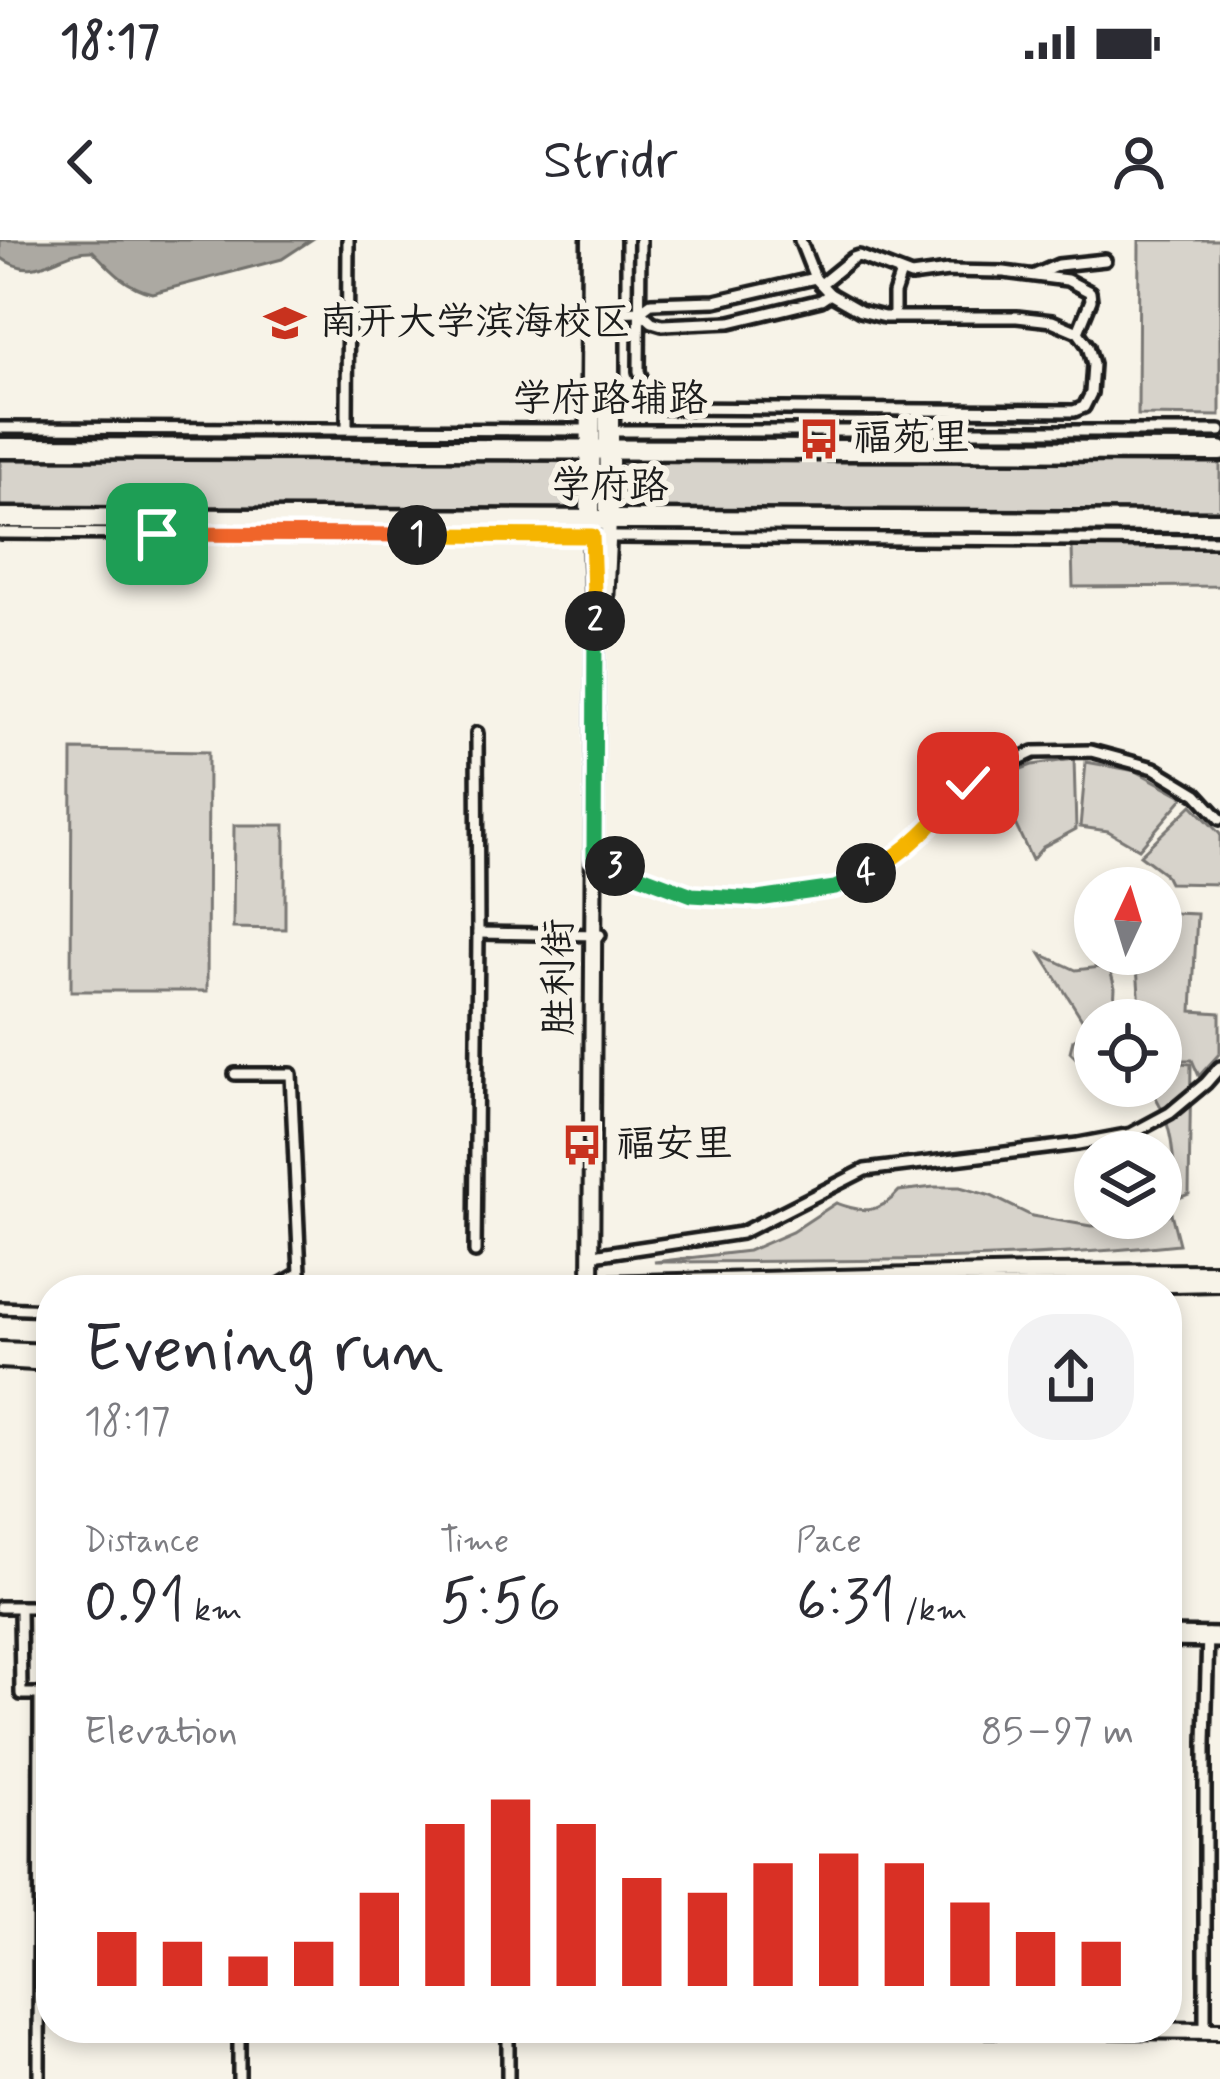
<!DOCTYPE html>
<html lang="en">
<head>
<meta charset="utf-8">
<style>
  :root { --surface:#fff; --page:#f2f2f3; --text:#2b2b33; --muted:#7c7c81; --accent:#d93025 }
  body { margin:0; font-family:Mynerve,"LXGW WenKai TC",sans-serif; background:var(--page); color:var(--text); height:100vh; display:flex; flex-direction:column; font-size:45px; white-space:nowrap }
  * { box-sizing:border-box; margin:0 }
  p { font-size:39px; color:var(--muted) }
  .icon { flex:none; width:66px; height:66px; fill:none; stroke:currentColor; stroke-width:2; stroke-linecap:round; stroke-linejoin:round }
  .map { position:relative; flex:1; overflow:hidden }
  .panel { position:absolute; left:36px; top:1035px; width:1146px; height:768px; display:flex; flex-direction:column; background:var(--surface); border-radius:48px; box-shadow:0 6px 18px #0003 }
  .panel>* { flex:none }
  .needle { width:78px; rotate:4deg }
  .tools { position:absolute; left:1074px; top:627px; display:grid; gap:24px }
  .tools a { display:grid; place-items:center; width:108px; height:108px; border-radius:50%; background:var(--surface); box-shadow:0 6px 18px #0003; font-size:60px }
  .pin { position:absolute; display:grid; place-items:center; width:102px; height:102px; color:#fff; margin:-51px; border-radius:24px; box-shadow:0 6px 18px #0006 }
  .km { position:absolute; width:60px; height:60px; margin:-30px; border-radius:50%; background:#222; color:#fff; font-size:33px; line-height:60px; text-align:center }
  .round { display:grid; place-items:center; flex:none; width:126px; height:126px; border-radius:48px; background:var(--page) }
  .headline { display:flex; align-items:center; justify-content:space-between; height:204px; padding:0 48px }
  h1 { font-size:66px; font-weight:600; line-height:90px }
  .stats { display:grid; grid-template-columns:repeat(3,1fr); gap:18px; height:204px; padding:12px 48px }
  .stats div { display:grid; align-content:center }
  .stats b { font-size:60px; font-weight:600 }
  .stats small { font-size:33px; font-weight:400 }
  .stats p { font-size:33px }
  .chart { height:336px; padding:24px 48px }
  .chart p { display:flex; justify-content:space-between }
  .chart svg { width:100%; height:216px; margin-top:12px; stroke:var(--accent); stroke-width:6 }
  .status { display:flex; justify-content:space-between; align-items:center; height:84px; padding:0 60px; background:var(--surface); direction:ltr }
  .status svg { height:33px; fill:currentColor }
  header { display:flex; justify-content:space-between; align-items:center; height:156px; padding:0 48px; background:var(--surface); font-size:54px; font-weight:600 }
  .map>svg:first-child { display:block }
  .green { fill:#d7d3cb; stroke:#7a7874; stroke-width:3 }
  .water { fill:#aca9a2; stroke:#72716c; stroke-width:3 }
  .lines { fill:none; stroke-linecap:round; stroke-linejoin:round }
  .street-casing { stroke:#1c1c1c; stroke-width:18 }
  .secondary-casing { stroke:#1c1c1c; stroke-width:22 }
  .highway-casing { stroke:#1c1c1c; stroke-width:27 }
  .street { stroke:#f7f3e8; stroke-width:9 }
  .secondary { stroke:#f7f3e8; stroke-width:14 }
  .highway { stroke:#f7f3e8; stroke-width:18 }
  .split-1-casing { stroke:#fff; stroke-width:24 }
  .split-2-casing { stroke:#fff; stroke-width:24 }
  .split-3-casing { stroke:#fff; stroke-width:24 }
  .split-4-casing { stroke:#fff; stroke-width:24 }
  .split-5-casing { stroke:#fff; stroke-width:24 }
  .split-1 { stroke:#f0652b; stroke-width:15 }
  .split-2 { stroke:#f5b400; stroke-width:15 }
  .split-3 { stroke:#22a559; stroke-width:15 }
  .split-4 { stroke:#22a559; stroke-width:15 }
  .split-5 { stroke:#f5b400; stroke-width:15 }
  .labels { text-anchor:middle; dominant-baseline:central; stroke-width:12; stroke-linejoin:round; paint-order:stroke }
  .poi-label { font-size:39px; fill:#1c1c1c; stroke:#f7f3e8; text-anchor:start }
  .street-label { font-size:39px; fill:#1c1c1c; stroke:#f7f3e8 }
</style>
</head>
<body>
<div class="status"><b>18:17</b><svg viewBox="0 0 49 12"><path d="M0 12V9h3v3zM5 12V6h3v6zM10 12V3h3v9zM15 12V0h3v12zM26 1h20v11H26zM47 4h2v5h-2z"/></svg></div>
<header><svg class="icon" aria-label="back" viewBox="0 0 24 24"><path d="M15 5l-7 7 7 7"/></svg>Stridr<svg class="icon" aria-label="person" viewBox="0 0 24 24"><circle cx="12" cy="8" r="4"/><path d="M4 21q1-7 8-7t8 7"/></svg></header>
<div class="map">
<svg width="1220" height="1839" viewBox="0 0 1220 1839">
  <rect width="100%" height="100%" fill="#f7f3e8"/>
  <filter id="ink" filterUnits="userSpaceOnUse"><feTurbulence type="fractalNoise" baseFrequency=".00833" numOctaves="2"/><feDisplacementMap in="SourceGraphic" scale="24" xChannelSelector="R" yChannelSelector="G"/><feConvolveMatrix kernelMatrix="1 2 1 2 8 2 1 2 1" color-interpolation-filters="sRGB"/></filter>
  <g filter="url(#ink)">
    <g class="green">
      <path d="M1139,0h81v176l-82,-1z"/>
      <path d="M631,217l589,5v49l-589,-2 -8,-6v-38z"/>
      <path d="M0,218h568l4,2v46l-2,3 -570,-1z"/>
      <path d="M1072,305h148v41l-147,1z"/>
      <path d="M72,510l136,2 -1,239h-136z"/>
      <path d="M1074,519l2,70 -33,18 -11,13 -38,-81 38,-14z"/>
      <path d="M1086,522l50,9 48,26 -45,52 -31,-18 -28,-4z"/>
      <path d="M1192,565l28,29v50l-51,-1 -5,-10 -24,-18z"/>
      <path d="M234,585h51v104l-52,-1z"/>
      <path d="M1173,673l24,1 -5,97 28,2v40l-21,23 -7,-16h-24l-7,-4v-36h-20l-5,-66h25v-24z"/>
      <path d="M1041,714l35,16 33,-4 6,22 -2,32h-18v31l-18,8 -7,-7 3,-12 16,-10z"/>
      <path d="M1161,821l30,3 -2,130 -18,7c7,-37 1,-85 -23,-115h13z"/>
      <path d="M934,947h26l31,9 41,20 59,10 59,-2 21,-11 8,31c-174,18 -350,17 -525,18l94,-11 44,-19 44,-29c26,10 44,11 63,-12z"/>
    </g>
    <path class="water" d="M0,0h311l-29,19 -130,34c-26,-6 -41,-23 -59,-42 -36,-2 -55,34 -93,6z"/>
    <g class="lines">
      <g class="street-casing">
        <g id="street">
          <path d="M640,0l-1,131 12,34 9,3 414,3 10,-4 7,-14 2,-29 -5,-18 -10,-14 -26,-11 -35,-4h-133l-24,-6 -30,-17 -15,-16 -15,-38"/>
          <path d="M1035,35l23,-10 47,-5"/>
          <path d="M821,44l32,-26 6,-2 52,20 37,-5 56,1 63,8 23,12 1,8 -13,32"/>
          <path d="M640,71l12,11 10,3 68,-3 91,-22 9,-6"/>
          <path d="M608,72l32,-1 11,-8 64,-2 100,-23"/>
          <path d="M894,76v-22l7,-21"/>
          <path d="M347,187l1,-187"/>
          <path d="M0,188l591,2"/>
          <path d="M607,191h613"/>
          <path d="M0,293l1220,8"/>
          <path d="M594,618l98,37 66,4 77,-11 46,-21 53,-45 34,-39 66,-31 57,-1 63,17 43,26 23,25"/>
          <path d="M478,693l122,2"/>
          <path d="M235,834h56l9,199 7,17"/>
          <path d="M475,1012l3,-319 -1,-200"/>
          <path d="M600,1014l141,-21 124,-63 213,-26 53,-10 39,-21 36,-30 14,-16"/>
          <path d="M271,1050l29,-17"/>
          <path d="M0,1068l51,2"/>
          <path d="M0,1367h51"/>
          <path d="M20,1367l1,87h19l-1,385"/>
          <path d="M1167,1393l53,1"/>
          <path d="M1167,1401l53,1"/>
          <path d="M508,1788v51"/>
          <path d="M1205,1791v-289l3,-108"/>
          <path d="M239,1839v-51"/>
        </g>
      </g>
      <g class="secondary-casing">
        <g id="secondary">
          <path d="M590,280l5,122 -4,648"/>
          <path d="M604,385l5,-104"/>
          <path d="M569,1050l31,-6 430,-11 190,-1"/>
          <path d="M886,1050l334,-7"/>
          <path d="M0,1110l51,2"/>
          <path d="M0,1120l51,3"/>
          <path d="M901,1788l319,3"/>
        </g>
      </g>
      <g class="highway-casing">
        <g id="highway">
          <path d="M0,208l1220,3"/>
          <path d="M0,278l1220,4"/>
          <path d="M590,280l2,-280"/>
          <path d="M609,281v-281"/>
        </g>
      </g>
      <use href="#street" class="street"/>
      <use href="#secondary" class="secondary"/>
      <use href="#highway" class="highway"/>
    </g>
  </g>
  <g class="lines" filter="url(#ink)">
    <g class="split-1-casing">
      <path id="split-1" d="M157,294l260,1"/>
    </g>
    <g class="split-2-casing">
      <path id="split-2" d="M417,295l175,1 3,85"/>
    </g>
    <g class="split-3-casing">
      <path id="split-3" d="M595,381l-1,237 21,8"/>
    </g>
    <g class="split-4-casing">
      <path id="split-4" d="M615,626l77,29 66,4 77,-11 31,-15"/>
    </g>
    <g class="split-5-casing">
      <path id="split-5" d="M866,633c41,-18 73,-56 102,-90"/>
    </g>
    <use href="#split-1" class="split-1"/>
    <use href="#split-2" class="split-2"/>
    <use href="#split-3" class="split-3"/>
    <use href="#split-4" class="split-4"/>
    <use href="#split-5" class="split-5"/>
  </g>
  <defs>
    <g id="university-bare" transform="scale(3.24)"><path d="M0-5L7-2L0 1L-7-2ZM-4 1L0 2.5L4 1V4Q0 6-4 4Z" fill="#c8321e" stroke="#f7f3e8" stroke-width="2.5" paint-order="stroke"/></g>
    <g id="bus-bare" transform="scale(3.24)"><path d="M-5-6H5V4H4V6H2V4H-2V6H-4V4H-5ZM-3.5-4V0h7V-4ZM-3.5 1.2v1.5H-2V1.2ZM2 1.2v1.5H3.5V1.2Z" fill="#c8321e" stroke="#f7f3e8" stroke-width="2.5" paint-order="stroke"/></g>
  </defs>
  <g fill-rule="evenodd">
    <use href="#university-bare" x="285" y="83"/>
    <use href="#bus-bare" x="819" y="199"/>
    <use href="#bus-bare" x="582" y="905"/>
  </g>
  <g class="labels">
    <g class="poi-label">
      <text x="319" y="83">南开大学滨海校区</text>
      <text x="853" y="199">福苑里</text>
      <text x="616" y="905">福安里</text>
    </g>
    <g class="street-label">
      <text x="610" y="160">学府路辅路</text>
      <text transform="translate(610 247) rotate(1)">学府路</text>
      <text transform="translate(560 737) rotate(-90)">胜利街</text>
    </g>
  </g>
</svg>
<div class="tools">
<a><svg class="needle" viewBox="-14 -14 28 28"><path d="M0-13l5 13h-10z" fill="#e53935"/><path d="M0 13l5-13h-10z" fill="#7c7c81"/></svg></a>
<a><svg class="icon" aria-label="locate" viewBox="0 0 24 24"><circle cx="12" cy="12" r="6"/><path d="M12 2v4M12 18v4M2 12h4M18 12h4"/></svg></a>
<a><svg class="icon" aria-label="layers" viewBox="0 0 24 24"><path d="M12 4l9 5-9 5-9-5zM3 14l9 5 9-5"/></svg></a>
</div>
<div class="pin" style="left:157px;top:294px;background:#1e9e55"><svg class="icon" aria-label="arrive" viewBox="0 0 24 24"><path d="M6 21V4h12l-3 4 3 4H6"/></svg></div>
<div class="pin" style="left:968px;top:543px;background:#d93025"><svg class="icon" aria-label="check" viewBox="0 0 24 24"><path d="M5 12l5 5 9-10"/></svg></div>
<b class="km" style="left:417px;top:295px">1</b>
<b class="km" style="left:595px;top:381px">2</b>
<b class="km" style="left:615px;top:626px">3</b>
<b class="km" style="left:866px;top:633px">4</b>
<section class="panel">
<div class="headline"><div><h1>Evening run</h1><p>18:17</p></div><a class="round"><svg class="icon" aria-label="share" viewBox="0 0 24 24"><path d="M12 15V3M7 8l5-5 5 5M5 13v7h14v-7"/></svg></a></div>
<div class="stats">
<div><p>Distance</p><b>0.91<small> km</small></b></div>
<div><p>Time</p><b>5:56</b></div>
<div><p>Pace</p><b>6:31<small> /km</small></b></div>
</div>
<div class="chart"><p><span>Elevation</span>85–97 m</p>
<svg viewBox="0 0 160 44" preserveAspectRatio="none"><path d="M5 44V33M15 44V35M25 44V38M35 44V35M45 44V25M55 44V11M65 44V6M75 44V11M85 44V22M95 44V25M105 44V19M115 44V17M125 44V19M135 44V27M145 44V33M155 44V35"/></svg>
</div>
</section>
</div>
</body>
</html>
